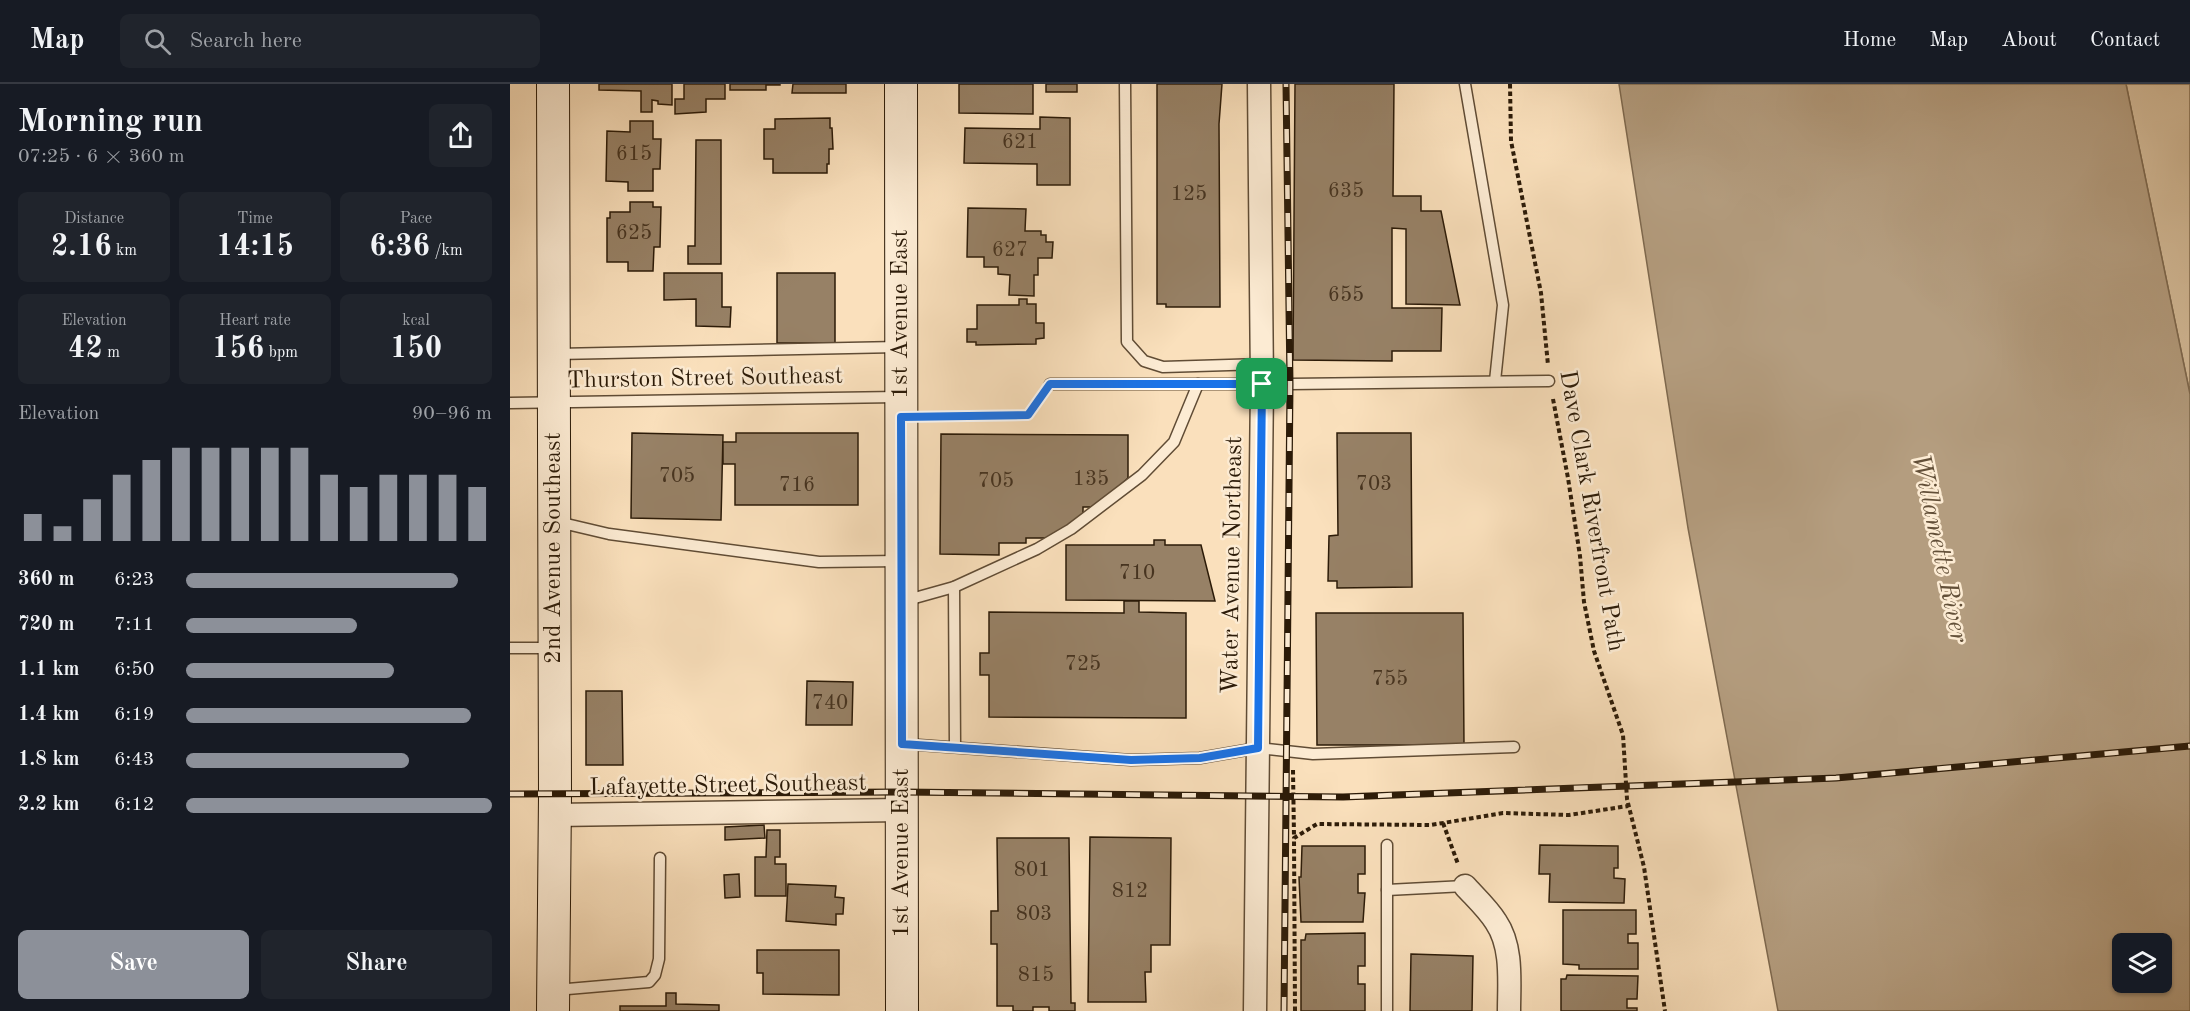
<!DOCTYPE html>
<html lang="en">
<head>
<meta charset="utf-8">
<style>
  :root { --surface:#171b24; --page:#20242c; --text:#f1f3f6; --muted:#9ea1a6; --line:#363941; --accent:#8c9099 }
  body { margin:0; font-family:"Old Standard TT",serif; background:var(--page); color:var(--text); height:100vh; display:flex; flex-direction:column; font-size:22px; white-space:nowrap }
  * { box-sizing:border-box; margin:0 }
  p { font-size:20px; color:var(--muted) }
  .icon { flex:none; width:33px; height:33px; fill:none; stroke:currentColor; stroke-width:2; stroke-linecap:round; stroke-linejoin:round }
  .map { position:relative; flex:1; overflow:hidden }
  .drawer { display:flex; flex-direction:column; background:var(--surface); width:510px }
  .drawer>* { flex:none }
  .controls { position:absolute; left:1602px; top:849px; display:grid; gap:12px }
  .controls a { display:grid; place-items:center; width:60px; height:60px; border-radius:9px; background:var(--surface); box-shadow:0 2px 4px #0004; font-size:30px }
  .pin { position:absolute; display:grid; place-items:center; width:51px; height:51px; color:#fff; margin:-26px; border-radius:12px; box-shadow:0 3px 9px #0006 }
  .round { display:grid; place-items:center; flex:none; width:63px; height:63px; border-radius:9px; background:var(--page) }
  .summary { display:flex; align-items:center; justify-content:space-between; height:102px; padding:0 18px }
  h1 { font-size:33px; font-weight:600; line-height:45px }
  .metrics { display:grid; grid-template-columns:repeat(3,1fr); gap:9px; height:102px; padding:6px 18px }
  .metrics div { display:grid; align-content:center; border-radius:9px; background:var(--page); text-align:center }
  .metrics b { font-size:30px; font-weight:600 }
  .metrics small { font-size:16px; font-weight:400 }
  .metrics p { font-size:16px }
  .chart { height:168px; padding:12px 18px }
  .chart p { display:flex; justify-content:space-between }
  .chart svg { width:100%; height:108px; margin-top:6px; stroke:var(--accent); stroke-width:6 }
  .action { display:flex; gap:12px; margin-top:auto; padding:12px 18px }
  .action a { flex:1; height:69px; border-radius:9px; background:var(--accent); color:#fff; font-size:24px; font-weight:600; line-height:69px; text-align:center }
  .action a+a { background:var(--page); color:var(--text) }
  ul { padding:0 18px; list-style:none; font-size:20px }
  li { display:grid; grid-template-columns:96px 72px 1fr; align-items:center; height:45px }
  li i { height:15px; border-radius:8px; background:var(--accent) }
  header { display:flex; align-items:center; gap:36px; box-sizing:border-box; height:84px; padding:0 30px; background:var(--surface); border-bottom:2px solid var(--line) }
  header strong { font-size:28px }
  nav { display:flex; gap:33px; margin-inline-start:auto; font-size:21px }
  .search { width:420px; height:54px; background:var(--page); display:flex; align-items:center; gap:15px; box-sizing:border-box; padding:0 21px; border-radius:9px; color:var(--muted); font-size:22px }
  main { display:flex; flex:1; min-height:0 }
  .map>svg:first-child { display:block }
  .green { fill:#d7bf9d; stroke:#826d52; stroke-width:1.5 }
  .water { fill:#b49d7f; stroke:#7e694f; stroke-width:1.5; fill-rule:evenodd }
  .building { fill:#978166; stroke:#2c1b08; stroke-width:1.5 }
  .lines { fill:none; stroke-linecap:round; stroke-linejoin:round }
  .lane-casing { stroke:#604c35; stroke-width:13 }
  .street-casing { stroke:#604c35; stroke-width:25 }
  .secondary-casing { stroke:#2c1b08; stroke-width:34 }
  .path { stroke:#2c1b08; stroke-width:4; stroke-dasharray:4.5 3; stroke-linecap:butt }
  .lane { stroke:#fcebd3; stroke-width:10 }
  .street { stroke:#fcebd3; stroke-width:22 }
  .secondary { stroke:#fcebd3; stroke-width:32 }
  .rail-casing { stroke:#2c1b08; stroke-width:7 }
  .rail { stroke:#fcebd3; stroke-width:4.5; stroke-dasharray:14; stroke-linecap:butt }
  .route-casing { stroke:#fff; stroke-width:12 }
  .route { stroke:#1a73e8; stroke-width:8 }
  .labels { text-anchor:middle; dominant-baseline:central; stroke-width:5; stroke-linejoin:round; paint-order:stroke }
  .number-label { font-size:21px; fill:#473420 }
  .street-label { font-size:24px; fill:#2c1b08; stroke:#fcebd3 }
  .water-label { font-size:26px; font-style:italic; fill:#624f38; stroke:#fcebd3 }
</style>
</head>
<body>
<header>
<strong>Map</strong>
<div class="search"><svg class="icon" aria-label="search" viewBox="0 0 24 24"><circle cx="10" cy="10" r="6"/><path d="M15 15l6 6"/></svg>Search here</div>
<nav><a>Home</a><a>Map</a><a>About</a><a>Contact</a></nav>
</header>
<main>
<section class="drawer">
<div class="summary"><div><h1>Morning run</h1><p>07:25 · 6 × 360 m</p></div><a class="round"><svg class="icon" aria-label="share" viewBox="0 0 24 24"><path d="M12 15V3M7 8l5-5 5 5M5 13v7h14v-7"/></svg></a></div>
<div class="metrics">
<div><p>Distance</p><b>2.16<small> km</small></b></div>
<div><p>Time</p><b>14:15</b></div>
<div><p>Pace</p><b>6:36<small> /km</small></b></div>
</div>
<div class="metrics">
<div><p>Elevation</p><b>42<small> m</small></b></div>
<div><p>Heart rate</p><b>156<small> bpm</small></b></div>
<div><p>kcal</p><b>150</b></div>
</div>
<div class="chart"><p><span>Elevation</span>90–96 m</p>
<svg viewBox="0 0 160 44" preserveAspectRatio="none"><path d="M5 44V33M15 44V38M25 44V27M35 44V17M45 44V11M55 44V6M65 44V6M75 44V6M85 44V6M95 44V6M105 44V17M115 44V22M125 44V17M135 44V17M145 44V17M155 44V22"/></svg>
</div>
<ul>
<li><b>360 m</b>6:23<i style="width:89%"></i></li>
<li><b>720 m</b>7:11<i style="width:56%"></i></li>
<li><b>1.1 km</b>6:50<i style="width:68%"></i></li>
<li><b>1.4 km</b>6:19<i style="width:93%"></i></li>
<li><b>1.8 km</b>6:43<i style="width:73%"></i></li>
<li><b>2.2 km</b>6:12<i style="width:100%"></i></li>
</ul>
<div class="action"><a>Save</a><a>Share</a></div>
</section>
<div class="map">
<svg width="1680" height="927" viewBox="0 0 1680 927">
  <rect width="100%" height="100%" fill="#fae0bc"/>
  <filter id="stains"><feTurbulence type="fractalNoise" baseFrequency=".00333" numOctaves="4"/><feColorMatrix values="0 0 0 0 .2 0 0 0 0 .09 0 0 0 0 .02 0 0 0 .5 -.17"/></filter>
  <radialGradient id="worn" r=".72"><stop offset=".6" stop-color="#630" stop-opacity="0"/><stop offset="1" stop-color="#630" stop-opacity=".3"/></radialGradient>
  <path class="green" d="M1616,0h64v310z"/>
  <path class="water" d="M1109,0h507l64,310v617h-412l-90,-483zM1612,860h40v38h-40z"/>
  <g class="building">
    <path d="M89,0h73v21l-14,-1v-3l-6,-1v12h-11v-21l-42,-1z"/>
    <path d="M174,0h41v15h-19v13l-31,2v-15h9z"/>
    <path d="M220,0h50v1h-14v5h-36z"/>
    <path d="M283,0h53v9h-54z"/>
    <path d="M449,0h74v30l-74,-1z"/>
    <rect x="536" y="0" width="31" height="8"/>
    <path d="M647,0h65l-3,40 1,183h-54v-3h-9z"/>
    <path d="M785,0h99l-1,112h28v15h20l19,94 -54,-1v-75l-14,-1v80h50l-1,43h-49v10l-99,-1z"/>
    <path d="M530,33l30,1v67h-33v-21l-73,-1 1,-35 75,1z"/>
    <path d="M320,34v10h2l1,21h-4v15h-2v9h-54v-14h-9v-30h11v-10z"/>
    <path d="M120,37h23v18h8l-1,30h-7v22h-25v-9l-22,-1 1,-50 23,1z"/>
    <path d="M186,56h25v124h-33v-18h7z"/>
    <path d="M120,118h23v5h8l-1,40h-6l-1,24h-25v-9h-21v-44h3v-6h20z"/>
    <path d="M458,124l58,1 -1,22h16v4h5v7h7l-1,16h-14v17h-4v21l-25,-1 1,-20 -12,-1v-7h-14v-10h-17z"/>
    <path d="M154,189h58v34h9l-1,20 -34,-1v-27l-32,1z"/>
    <rect x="267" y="189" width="58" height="70"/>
    <path d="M509,215h8v5h9v19h8v15l-8,1v5l-60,1v-3h-9v-13h10v-24h42z"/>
    <path d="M122,349l91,2 -2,85 -90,-2z"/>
    <path d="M226,349h122v72h-123v-41h-12v-22h13z"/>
    <path d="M827,349h74l1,154 -75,1v-7h-9l1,-45 9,-1z"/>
    <path d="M431,350l187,1v43l-30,29h-15v11l-34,20h-23v5h-27v12l-59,-1z"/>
    <path d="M644,456h11v5h36l14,56 -149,-1v-55h88z"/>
    <path d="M614,517h15v11l47,1v105l-197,-1v-42h-9v-22h9v-41l135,1z"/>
    <path d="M806,529h147l1,132h-147z"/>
    <path d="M297,597l46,1 -1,43h-46z"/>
    <path d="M76,607h36l1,74h-37z"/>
    <path d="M254,741l1,13 -40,2v-13z"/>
    <path d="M257,746h13v27h-5v7h11v32h-31v-39h11z"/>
    <path d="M580,753l81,1 -1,107h-19v27h-6l1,30h-58z"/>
    <path d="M487,754h72l2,165h4v8h-26v-4h-16v4h-20v-5h-16v-62h-6v-33h7z"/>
    <path d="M1030,761l78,1v22h-4v10l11,1 -1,24 -75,-1 1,-28h-11z"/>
    <path d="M792,762h63v28h-7v19h7l-2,29h-62l-2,-45h2z"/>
    <path d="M229,790l1,23 -15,1 -1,-23z"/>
    <path d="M278,800l48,2 -1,11 9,1 -1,16h-7v11l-50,-4z"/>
    <path d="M1053,826h73v24h-8v9h10v26h-59v-4l-16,-1z"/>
    <path d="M855,849v33h-7v18h7v27h-64v-71h4l1,-6z"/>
    <path d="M247,866h82v45l-76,-1v-21h-6z"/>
    <path d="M901,870l62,2 -1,55h-62z"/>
    <path d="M1057,891l71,1 -1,23h-10v9h10v3h-76v-32h5z"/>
    <path d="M156,909h10v11l43,1v6h-99v-5h46z"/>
  </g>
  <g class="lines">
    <g class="lane-casing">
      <g id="lane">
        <path d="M615,0l2,258 17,19 19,6 99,-3"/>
        <path d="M955,0l38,221 -8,76"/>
        <path d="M47,270l341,-7"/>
        <path d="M540,300h240l259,-3"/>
        <path d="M0,319l388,-6"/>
        <path d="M48,438l51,12 210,28 80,-1"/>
        <path d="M444,503l1,160"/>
        <path d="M394,517l50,-14 83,-38 34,-20 71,-54 32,-33 24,-58"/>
        <path d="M0,564h42"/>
        <path d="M395,660l226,16 69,-2 58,-10 55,6 201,-7"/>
        <path d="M877,761v166"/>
        <path d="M877,806l78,-4"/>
        <path d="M46,906l93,-8 6,-7 4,-16 1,-101"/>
      </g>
    </g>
    <g class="street-casing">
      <g id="street">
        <path d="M45,731l346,-5"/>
        <path d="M955,802c10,11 23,23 31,36 17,25 13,61 13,89"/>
        <path d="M745,927l7,-627 -3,-300"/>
      </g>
    </g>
    <g class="secondary-casing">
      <g id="secondary">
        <path d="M391,0l1,927"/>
        <path d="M43,927l2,-216 -2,-711"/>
      </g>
    </g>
    <g class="path">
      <path d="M1000,0l1,57 30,152 7,72"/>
      <path d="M1043,315l15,79 12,78 4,46 10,49 29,84 4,64 17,68 21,144"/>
      <path d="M418,332l100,-1 13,-18"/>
      <path d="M783,686l1,67"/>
      <path d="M933,739l15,41"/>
      <path d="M785,927l-1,-173 23,-14 114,1 72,-12 66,2 59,-9"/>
    </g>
    <use href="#lane" class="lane"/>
    <use href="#street" class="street"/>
    <use href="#secondary" class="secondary"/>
    <g class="rail-casing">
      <g id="rail">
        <path d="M0,710l391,-2 442,5 493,-19 354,-32"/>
        <path d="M774,927l6,-627 -4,-300"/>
      </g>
    </g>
    <use href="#rail" class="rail"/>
  </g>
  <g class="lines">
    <g class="route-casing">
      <path id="route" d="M540,300h212l-4,364 -58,10 -69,2 -229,-16 -1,-327 127,-2z"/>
    </g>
    <use href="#route" class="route"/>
  </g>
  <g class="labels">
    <g class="number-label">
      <text x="510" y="58">621</text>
      <text x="124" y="70">615</text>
      <text x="836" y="107">635</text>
      <text x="679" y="110">125</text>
      <text x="124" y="149">625</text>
      <text x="500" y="166">627</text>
      <text x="836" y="211">655</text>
      <text x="167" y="392">705</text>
      <text x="581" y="395">135</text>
      <text x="486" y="397">705</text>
      <text x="864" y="400">703</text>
      <text x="287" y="401">716</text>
      <text x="627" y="489">710</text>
      <text x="573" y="580">725</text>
      <text x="880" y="595">755</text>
      <text x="320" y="619">740</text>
      <text x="522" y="786">801</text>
      <text x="620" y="807">812</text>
      <text x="524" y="830">803</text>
      <text x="526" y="891">815</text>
    </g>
    <g class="street-label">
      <text transform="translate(391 230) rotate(-90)">1st Avenue East</text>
      <text transform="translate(195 295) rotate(-1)">Thurston Street Southeast</text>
      <text transform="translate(1081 427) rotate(80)">Dave Clark Riverfront Path</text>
      <text transform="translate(44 464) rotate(-90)">2nd Avenue Southeast</text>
      <text transform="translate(723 481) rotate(-89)">Water Avenue Northeast</text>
      <text transform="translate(218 702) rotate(-1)">Lafayette Street Southeast</text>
      <text transform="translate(392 769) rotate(-90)">1st Avenue East</text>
    </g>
    <g class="water-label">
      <text transform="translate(1429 464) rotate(78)">Willamette River</text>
    </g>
  </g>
  <rect width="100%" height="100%" filter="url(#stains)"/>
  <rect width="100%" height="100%" fill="url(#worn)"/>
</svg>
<div class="controls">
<a><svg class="icon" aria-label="layers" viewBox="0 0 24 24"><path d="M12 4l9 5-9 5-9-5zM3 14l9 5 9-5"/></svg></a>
</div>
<div class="pin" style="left:752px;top:300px;background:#1e9e55"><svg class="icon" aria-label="arrive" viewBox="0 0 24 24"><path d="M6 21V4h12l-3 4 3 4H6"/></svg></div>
</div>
</main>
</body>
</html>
